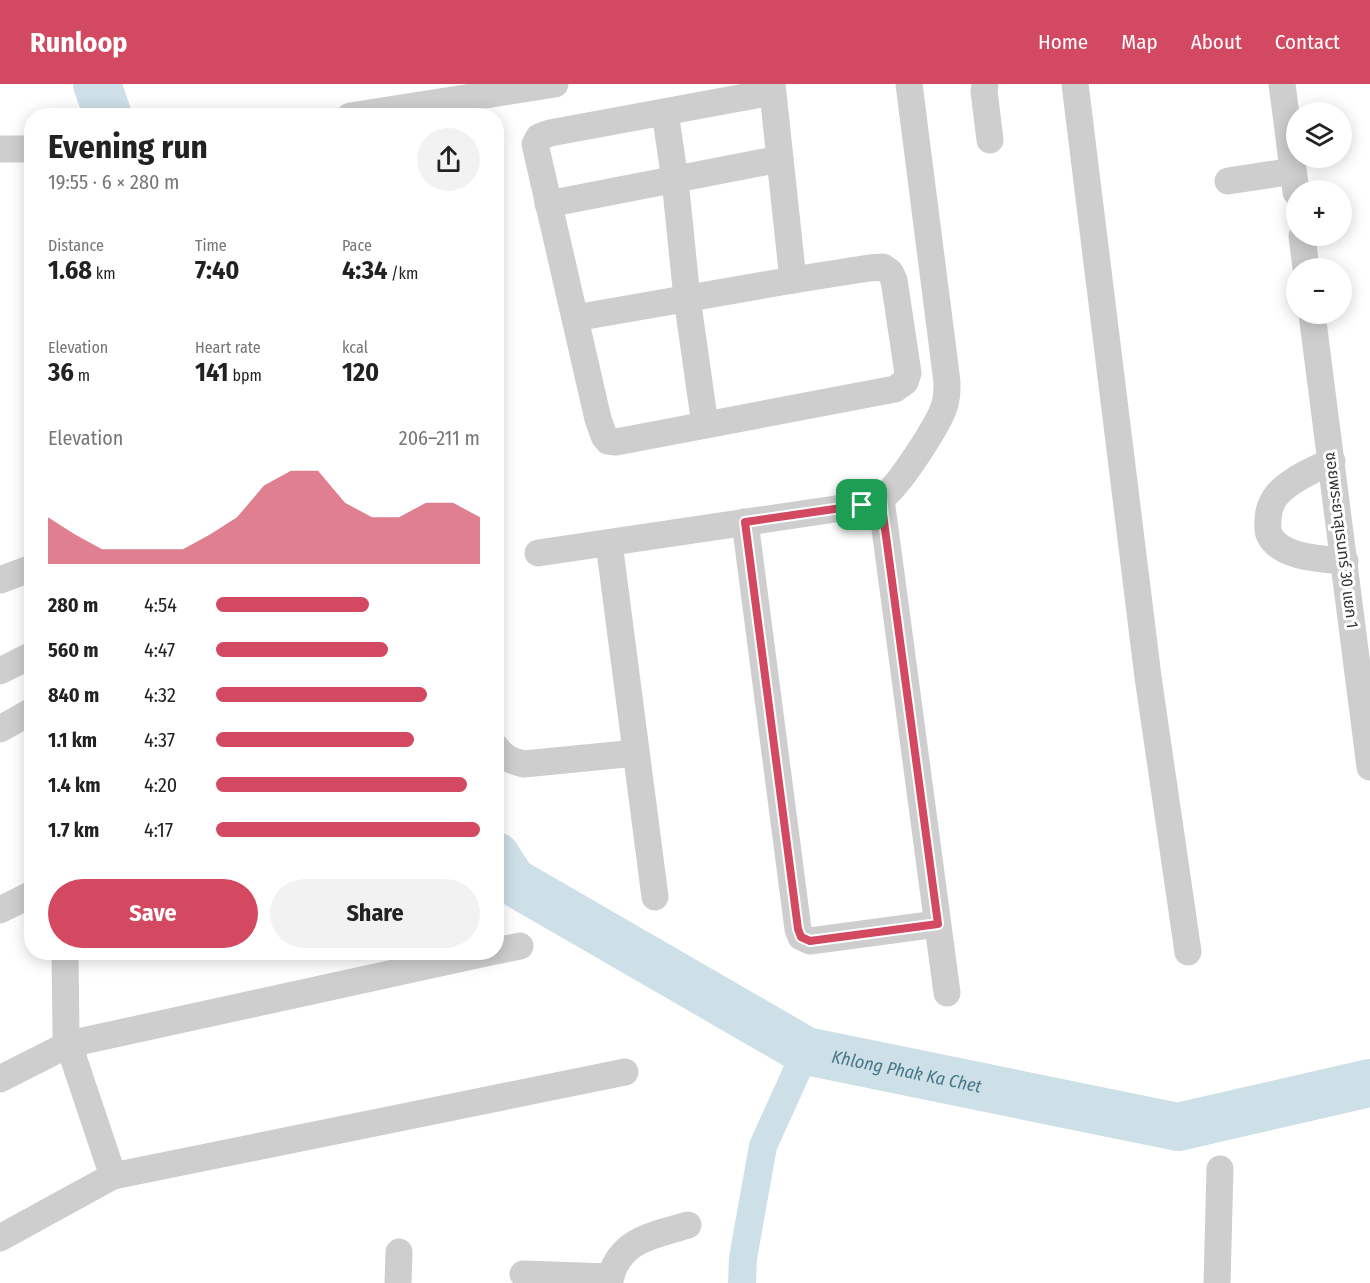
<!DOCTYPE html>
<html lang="en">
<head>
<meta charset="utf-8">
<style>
  :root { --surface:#fff; --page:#f2f2f2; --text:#222; --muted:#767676; --accent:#d24961 }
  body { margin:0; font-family:"Fira Sans Condensed","Noto Sans Thai",sans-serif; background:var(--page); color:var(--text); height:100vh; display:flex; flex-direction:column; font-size:22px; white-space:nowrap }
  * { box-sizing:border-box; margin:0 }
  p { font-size:20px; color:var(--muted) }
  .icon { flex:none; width:33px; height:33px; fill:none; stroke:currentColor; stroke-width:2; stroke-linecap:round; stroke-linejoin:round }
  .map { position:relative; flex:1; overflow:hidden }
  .sheet { position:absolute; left:24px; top:24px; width:480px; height:852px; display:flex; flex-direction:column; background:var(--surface); border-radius:24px; box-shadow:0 3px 15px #0003 }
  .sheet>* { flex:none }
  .buttons { position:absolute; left:1286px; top:18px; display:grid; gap:12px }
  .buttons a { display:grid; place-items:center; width:66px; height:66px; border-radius:50%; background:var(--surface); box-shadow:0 3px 15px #0003; font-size:30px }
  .pin { position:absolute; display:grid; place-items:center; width:51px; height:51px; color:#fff; margin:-26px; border-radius:12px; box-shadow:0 3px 9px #0006 }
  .round { display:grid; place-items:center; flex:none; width:63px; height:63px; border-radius:32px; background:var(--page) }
  .headline { display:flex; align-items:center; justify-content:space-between; height:102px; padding:0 24px }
  h1 { font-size:33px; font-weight:700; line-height:45px }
  .metrics { display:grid; grid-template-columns:repeat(3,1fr); gap:9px; height:102px; padding:6px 24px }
  .metrics div { display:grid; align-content:center }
  .metrics b { font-size:26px; font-weight:700 }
  .metrics small { font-size:16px; font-weight:400 }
  .metrics p { font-size:16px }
  .chart { height:168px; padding:12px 24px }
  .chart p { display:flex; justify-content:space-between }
  .chart svg { width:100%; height:108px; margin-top:6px; fill:var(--accent); opacity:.7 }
  .primary-button { display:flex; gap:12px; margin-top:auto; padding:12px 24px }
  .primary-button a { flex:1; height:69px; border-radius:36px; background:var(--accent); color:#fff; font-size:24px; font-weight:700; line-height:69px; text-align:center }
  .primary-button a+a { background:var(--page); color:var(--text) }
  ul { padding:0 24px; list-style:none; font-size:20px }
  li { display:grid; grid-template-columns:96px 72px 1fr; align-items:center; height:45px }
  li i { height:15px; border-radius:8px; background:var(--accent) }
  header { display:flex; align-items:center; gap:36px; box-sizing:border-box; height:84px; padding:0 30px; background:var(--accent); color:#fff }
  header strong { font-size:28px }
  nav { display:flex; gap:33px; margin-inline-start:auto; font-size:21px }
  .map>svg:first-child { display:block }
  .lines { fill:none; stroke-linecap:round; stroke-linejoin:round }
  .canal { stroke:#cde0e7; stroke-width:28 }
  .river { stroke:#cde0e7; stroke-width:48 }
  .minor { stroke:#cecece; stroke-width:27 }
  .route-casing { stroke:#fff; stroke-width:12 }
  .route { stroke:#d24961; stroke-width:8 }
  .labels { text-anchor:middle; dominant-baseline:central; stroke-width:6; stroke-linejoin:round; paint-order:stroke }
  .street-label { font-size:16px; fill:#313131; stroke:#fff }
  .water-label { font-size:18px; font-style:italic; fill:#48778a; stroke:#fff }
</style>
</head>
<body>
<header>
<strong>Runloop</strong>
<nav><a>Home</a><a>Map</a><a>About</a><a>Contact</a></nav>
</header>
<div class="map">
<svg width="1370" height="1199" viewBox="0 0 1370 1199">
  <rect width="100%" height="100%" fill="#fff"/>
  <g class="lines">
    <path class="canal" d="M742,1199l1,-25 20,-112 43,-95"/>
    <g class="river">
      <path d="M97,0l11,32"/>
      <path id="s1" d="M496,772l16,25 294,170 372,76 192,-44"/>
    </g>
    <g class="minor">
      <path d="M772,0l21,196 76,-12 14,-1 7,5 4,8 14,93 -3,9 -10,7 -279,53 -8,-1 -4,-5 -6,-17 -63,-275 4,-7 11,-4 222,-41"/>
      <path d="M985,0l-1,7 6,49"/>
      <path d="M1075,0l73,593 40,275"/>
      <path d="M1282,0l14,108"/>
      <path d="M665,28l10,68 12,118 18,127"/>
      <path d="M350,32l205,-32"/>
      <path d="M0,65h32"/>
      <path d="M1228,97l65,-10"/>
      <path d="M548,120l232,-45"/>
      <path d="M1302,152l4,32"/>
      <path d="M1312,230l58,453"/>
      <path d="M575,234l218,-38"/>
      <path d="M1332,377c-17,8 -34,15 -48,27 -10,8 -16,20 -16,32 0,5 -1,10 1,14 10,24 53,25 76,27"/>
      <path d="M881,415l66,494"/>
      <path d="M745,438l53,407 3,8 9,4 127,-17"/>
      <path d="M609,459l46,354"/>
      <path d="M538,469l324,-48c6,-2 13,-3 18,-6 17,-9 55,-70 63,-89 4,-9 4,-18 4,-28l-38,-298"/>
      <path d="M0,496l32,-12"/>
      <path d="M0,587l32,-16"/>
      <path d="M0,645l32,-18"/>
      <path d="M496,663c8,11 15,14 28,17l112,-11"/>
      <path d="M0,826l32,-16"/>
      <path d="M496,867l24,-5"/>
      <path d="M65,868l1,84 47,140"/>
      <path d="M0,995l69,-35 421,-92"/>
      <path d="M0,1154l113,-62 512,-104"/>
      <path d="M523,1190l88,3"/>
      <path d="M398,1199l1,-31"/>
      <path d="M609,1199c9,-44 43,-47 79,-58"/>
      <path d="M1217,1199l3,-114"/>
    </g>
  </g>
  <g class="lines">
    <g class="route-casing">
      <path id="route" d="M881,415l57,425 -128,17 -9,-4 -3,-8 -53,-407 117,-17z"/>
    </g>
    <use href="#route" class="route"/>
  </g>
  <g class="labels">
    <g class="street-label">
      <text transform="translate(1342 456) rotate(83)">ซอยพระยาสุเรนทร์ 30 แยก 1</text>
    </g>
    <g class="water-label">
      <text stroke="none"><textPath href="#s1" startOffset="472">Khlong Phak Ka Chet</textPath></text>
    </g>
  </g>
</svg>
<div class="buttons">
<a><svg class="icon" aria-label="layers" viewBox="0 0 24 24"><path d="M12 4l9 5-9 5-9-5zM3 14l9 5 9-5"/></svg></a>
<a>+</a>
<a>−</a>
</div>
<div class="pin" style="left:862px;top:421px;background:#1e9e55"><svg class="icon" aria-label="arrive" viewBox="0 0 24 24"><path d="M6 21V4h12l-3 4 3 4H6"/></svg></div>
<section class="sheet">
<div class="headline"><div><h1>Evening run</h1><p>19:55 · 6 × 280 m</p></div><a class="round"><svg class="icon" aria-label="share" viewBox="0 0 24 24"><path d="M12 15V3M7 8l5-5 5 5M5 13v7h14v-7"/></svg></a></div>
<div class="metrics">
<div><p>Distance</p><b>1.68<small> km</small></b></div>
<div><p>Time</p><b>7:40</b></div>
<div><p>Pace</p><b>4:34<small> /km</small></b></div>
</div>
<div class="metrics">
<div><p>Elevation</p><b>36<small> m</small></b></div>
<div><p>Heart rate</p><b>141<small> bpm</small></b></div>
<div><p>kcal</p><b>120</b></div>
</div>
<div class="chart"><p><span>Elevation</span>206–211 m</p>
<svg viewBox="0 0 160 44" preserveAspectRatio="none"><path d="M0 44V25L10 32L20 38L30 38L40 38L50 38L60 32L70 25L80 12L90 6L100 6L110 19L120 25L130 25L140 19L150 19L160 25V44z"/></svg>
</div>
<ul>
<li><b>280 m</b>4:54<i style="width:58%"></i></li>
<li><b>560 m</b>4:47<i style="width:65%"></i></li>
<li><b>840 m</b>4:32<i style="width:80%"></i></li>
<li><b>1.1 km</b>4:37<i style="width:75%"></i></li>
<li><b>1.4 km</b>4:20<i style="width:95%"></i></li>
<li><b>1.7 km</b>4:17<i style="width:100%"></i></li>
</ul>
<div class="primary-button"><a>Save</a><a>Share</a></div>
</section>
</div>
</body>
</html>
